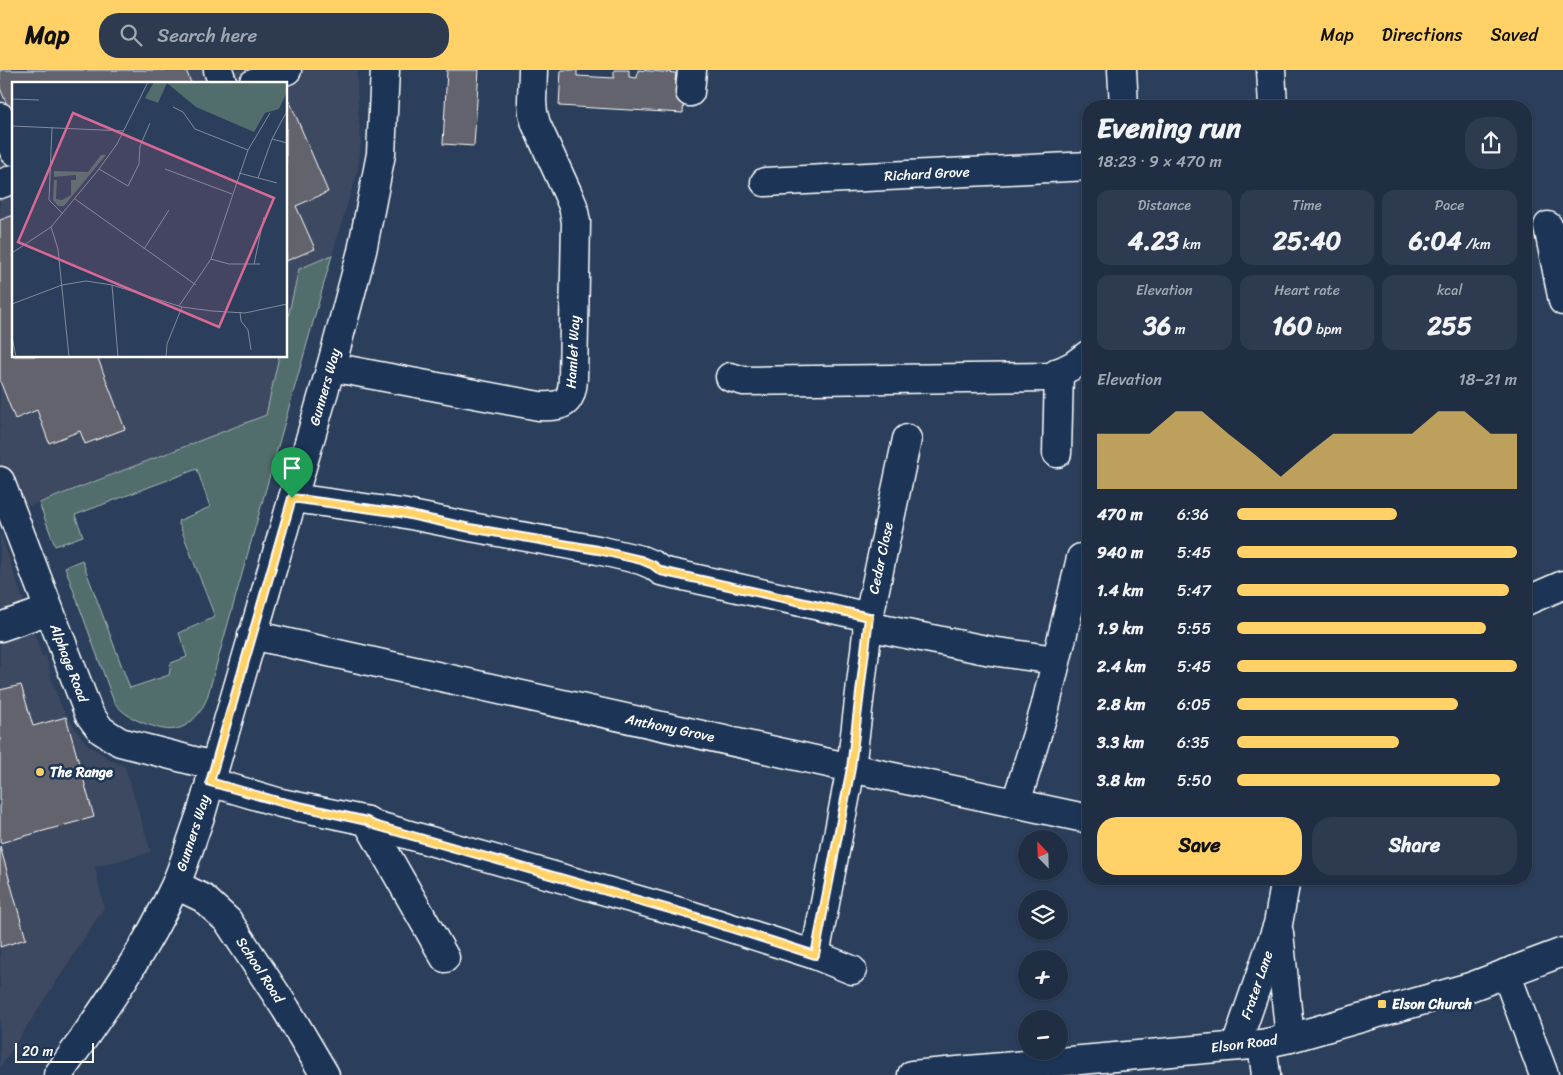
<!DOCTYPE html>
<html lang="en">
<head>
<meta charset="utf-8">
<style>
  :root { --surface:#202e44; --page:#2d3a4f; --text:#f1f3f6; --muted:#a2a8b2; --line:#3d4a5d; --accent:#ffd166 }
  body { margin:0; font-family:Sriracha,sans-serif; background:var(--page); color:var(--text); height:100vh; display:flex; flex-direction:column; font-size:19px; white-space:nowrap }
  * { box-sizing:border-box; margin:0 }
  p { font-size:16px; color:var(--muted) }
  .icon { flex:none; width:28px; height:28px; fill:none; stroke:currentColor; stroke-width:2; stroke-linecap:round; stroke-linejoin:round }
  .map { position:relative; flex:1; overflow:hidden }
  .details { position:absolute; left:1082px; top:30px; width:450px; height:785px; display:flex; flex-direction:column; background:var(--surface); border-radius:20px; box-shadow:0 1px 4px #0004,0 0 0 1px var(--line) }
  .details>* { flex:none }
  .needle { width:32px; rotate:337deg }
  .fabs { position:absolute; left:1018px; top:760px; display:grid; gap:10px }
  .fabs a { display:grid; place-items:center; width:50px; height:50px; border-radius:50%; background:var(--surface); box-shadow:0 1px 4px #0004,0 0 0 1px var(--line); font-size:25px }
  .scale { position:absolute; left:15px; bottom:12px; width:79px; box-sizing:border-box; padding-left:5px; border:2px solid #fff; border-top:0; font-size:14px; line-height:18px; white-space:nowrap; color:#fff; -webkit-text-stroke:4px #1d3557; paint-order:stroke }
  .pin { position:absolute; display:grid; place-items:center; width:42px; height:42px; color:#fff; margin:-51px -21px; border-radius:50% 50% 50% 0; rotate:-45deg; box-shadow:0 0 5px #0007 }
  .pin .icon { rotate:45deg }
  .round { display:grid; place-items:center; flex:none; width:52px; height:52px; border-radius:20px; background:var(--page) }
  .headline { display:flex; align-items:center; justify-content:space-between; height:85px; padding:0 15px }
  h1 { font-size:28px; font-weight:700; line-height:38px }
  .stats { display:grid; grid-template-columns:repeat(3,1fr); gap:8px; height:85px; padding:5px 15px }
  .stats div { display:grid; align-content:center; border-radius:12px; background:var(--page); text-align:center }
  .stats b { font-size:25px; font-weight:700 }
  .stats small { font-size:14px; font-weight:400 }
  .stats p { font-size:14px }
  .chart { height:140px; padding:10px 15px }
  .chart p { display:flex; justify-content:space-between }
  .chart svg { width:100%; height:90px; margin-top:5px; fill:var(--accent); opacity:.7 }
  .action { display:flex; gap:10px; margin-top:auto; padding:10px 15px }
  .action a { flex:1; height:58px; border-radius:20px; background:var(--accent); color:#111; font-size:20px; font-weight:700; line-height:58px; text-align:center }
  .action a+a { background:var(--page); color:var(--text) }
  ul { padding:0 15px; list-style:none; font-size:16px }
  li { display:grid; grid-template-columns:80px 60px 1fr; align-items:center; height:38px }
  li i { height:12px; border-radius:6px; background:var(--accent) }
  header { display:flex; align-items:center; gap:30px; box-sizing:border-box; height:70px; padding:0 25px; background:var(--accent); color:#111 }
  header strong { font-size:24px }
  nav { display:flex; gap:28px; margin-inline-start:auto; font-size:18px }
  .search { width:350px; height:45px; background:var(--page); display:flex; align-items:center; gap:12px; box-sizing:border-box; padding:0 18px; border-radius:20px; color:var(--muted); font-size:19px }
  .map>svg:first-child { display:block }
  .built { fill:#3c4960 }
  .green { fill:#516e6c; stroke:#a8b6b6 }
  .building { fill:#63646d; stroke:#fff }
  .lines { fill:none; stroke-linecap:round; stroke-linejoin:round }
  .minor-casing { stroke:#fff; stroke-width:31 }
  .minor { stroke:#1d3557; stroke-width:28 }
  .route-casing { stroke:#fff; stroke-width:10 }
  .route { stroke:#ffd166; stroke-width:6 }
  .poi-dot { fill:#ffd166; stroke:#1d3557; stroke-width:2 }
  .labels { text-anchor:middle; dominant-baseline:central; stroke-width:5; stroke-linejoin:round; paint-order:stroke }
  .street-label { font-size:14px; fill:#fff; stroke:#1d3557 }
  .poi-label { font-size:14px; font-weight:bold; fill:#fff; stroke:#1d3557; text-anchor:start }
  .inset-road { fill:none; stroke:#808b9d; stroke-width:1 }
  .view { fill:#d76994; fill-opacity:0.15; stroke:#d76994; stroke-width:2.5 }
  .inset-edge { fill:none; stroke:#fff; stroke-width:2.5 }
</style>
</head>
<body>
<header>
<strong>Map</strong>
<div class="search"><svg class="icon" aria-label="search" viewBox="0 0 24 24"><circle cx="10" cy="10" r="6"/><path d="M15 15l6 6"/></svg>Search here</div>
<nav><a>Map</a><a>Directions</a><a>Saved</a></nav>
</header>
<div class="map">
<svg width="1563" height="1005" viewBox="0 0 1563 1005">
  <rect width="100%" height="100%" fill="#2b3e5b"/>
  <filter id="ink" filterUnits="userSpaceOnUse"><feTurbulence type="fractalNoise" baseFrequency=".02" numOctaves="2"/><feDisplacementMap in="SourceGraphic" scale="10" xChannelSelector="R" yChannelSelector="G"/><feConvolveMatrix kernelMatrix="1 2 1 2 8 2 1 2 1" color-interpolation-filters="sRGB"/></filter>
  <g filter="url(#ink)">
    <g class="built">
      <path d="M0,0h357l1,38 3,33 -3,28 -26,86 -33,14 -13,56v-241h-272v272h265l-13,59 -266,102z"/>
      <path d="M0,462l42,124 4,-1 6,26 10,27 17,26 8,10 20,14 18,9 26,85 -56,15 9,41 -104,160z"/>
    </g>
    <path class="green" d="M332,185l-125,443c-7,18 -22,35 -43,31 -5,0 -10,-3 -15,-4 -15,-5 -26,-11 -35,-23l-49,-135 17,-7 48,128 39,-13 2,-12 16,-6 -8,-24 36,-16 -37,-96 32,-14 -13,-38 -122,46 8,21 -28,10 -16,-43 227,-88 13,-59h7v-31l13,-56z"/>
    <g class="building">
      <path d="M0,0h186l5,13 -3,1h-174v38l-14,-34z"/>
      <path d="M447,0h32l-5,76 -31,-2z"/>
      <path d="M561,0h16v6l37,2v-8h15v7l8,1 1,-8 38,3 -1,8h10l-2,32 -124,-7z"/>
      <path d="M290,32l38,90 -32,14 19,43 -29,12v-158z"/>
      <path d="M14,145v141h83l28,73 -40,15 -5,-13 -31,12 -12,-33 -22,9 -15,-38v-161z"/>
      <path d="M21,615l12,41 33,-9 28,100 -94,26v-153z"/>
      <path d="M0,776l26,93 -26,8z"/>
    </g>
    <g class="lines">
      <g class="minor-casing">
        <g id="minor">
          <path d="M218,0l5,14"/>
          <path d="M1122,0l2,36"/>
          <path d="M1271,0l2,36"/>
          <path d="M253,14l34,-14"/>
          <path d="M690,22l2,-22"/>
          <path d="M0,47l14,34"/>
          <path d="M765,112l324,-16"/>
          <path d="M0,114l14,-5"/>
          <path d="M1548,156l15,75"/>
          <path d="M331,297l208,39c24,1 33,-2 34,-28l3,-156 -3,-16 -5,-12 -32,-70 -3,-11 -1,-12 1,-31"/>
          <path d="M730,307l14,4 306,-4 24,-12 15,-11"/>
          <path d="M1057,383l2,-81"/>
          <path d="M0,411l89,233 12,16 19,12 94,24"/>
          <path d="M293,428l108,15 70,14 127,23 43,10 12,5 8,6 208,46"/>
          <path d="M1526,531l37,-16"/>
          <path d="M867,556l124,25 65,9"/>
          <path d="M0,557l49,-17"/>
          <path d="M252,565l599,133 238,51"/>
          <path d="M210,712l71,21 86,18 7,4 313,89 128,41 37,15"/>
          <path d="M1016,733l29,-95 36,-150"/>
          <path d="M367,751l78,137"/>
          <path d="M176,815l27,13 25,23 58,88 39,66"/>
          <path d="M1279,863l11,105"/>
          <path d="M815,885l36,-187 18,-151 38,-178"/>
          <path d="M1506,903l38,102"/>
          <path d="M1262,974l4,31"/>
          <path d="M1236,976l42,-122 8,-45"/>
          <path d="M58,1005c42,-60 86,-121 117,-189 10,-23 17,-48 26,-72l130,-447 31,-116 19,-97 4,-84"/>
          <path d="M912,1005l350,-31 28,-6 180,-51 93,-35"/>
        </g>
      </g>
      <use href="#minor" class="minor"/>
    </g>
  </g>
  <g class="lines" filter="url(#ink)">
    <g class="route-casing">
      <path id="route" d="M292,428l109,15 69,15 128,22 43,10 12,5 8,6 208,46 -18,151 -36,187 -128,-41 -313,-89 -7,-4 -86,-19 -71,-20z"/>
    </g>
    <use href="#route" class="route"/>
  </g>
  <g class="poi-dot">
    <circle cx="40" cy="702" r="5"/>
    <rect x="1377" y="929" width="10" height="10" rx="2.5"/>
  </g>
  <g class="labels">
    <g class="street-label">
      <text transform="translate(927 104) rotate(-3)">Richard Grove</text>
      <text transform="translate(573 282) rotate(-87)">Hamlet Way</text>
      <text transform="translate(325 317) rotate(-74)">Gunners Way</text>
      <text transform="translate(881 488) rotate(-78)">Cedar Close</text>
      <text transform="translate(69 593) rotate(69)">Alphage Road</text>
      <text transform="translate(670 658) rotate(12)">Anthony Grove</text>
      <text transform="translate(193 763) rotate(-72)">Gunners Way</text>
      <text transform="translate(260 900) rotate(57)">School Road</text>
      <text transform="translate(1257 915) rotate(-71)">Frater Lane</text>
      <text transform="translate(1244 974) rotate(-7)">Elson Road</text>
    </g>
    <g class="poi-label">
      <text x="50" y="702">The Range</text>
      <text x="1392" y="934">Elson Church</text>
    </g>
  </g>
  <g transform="translate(12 12)">
    <rect width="275" height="275" fill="#2b3e5b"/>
    <path d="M142,0h133v10l-8,17 -14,4 -11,19 -58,-25 -29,-24 -9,20 -13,-5zM89,73h5l-42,51h-6l-5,-6 1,-20h3l-1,19 6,1 9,-5v-15h5v-5l-22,2v-6l34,1z" fill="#516e6c"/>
    <path class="inset-road" d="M0,17l27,1M161,25l10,5 12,17 53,21M0,44l112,5M40,45l-3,73 14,14M260,57l15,4M87,87l29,17 11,-22 1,-18 10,-23M153,87l67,25M227,91l38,10M246,96l14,-39 15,-28M63,117l121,86M39,145l7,22 11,108M132,167l25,-39M0,171l39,-26 48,-58 18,-25 31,-62M199,177l18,5h31M242,182l10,-47M100,203l6,72M0,222l50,-19 24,-4 26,4 70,22 30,4 33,2 42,-9M167,224l32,-47 37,-109 22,-37M228,230l1,9 7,9 3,20M0,255l4,20M154,275l1,-13 15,-37"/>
    <path class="view" d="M61,31l201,85 -55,129 -201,-85z"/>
    <rect width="275" height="275" class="inset-edge"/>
  </g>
</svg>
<div class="fabs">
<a><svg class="needle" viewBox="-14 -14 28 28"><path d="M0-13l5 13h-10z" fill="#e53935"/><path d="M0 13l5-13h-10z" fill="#a2a8b2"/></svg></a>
<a><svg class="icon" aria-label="layers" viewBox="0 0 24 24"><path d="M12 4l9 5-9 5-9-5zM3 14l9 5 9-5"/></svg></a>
<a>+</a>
<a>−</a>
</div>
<div class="scale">20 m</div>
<div class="pin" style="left:292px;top:428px;background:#1e9e55"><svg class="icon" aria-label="arrive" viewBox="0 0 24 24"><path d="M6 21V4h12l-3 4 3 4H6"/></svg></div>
<section class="details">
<div class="headline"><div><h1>Evening run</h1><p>18:23 · 9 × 470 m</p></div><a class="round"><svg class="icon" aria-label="share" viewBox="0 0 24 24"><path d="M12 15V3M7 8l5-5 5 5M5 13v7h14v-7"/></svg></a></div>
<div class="stats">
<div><p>Distance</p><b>4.23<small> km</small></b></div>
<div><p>Time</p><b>25:40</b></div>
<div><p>Pace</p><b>6:04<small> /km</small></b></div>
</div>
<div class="stats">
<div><p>Elevation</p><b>36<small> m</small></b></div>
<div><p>Heart rate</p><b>160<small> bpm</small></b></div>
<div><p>kcal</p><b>255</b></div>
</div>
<div class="chart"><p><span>Elevation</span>18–21 m</p>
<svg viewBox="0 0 160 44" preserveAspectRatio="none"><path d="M0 44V17L10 17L20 17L30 6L40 6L50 17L60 27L70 38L80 27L90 17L100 17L110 17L120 17L130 6L140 6L150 17L160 17V44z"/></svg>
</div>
<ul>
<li><b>470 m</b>6:36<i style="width:57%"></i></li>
<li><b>940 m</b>5:45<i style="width:100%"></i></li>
<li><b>1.4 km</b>5:47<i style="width:97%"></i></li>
<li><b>1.9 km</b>5:55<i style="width:89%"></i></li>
<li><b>2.4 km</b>5:45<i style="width:100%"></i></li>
<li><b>2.8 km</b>6:05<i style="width:79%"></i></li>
<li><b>3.3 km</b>6:35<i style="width:58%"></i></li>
<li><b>3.8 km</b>5:50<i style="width:94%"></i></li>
</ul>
<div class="action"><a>Save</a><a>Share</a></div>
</section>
</div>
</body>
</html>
